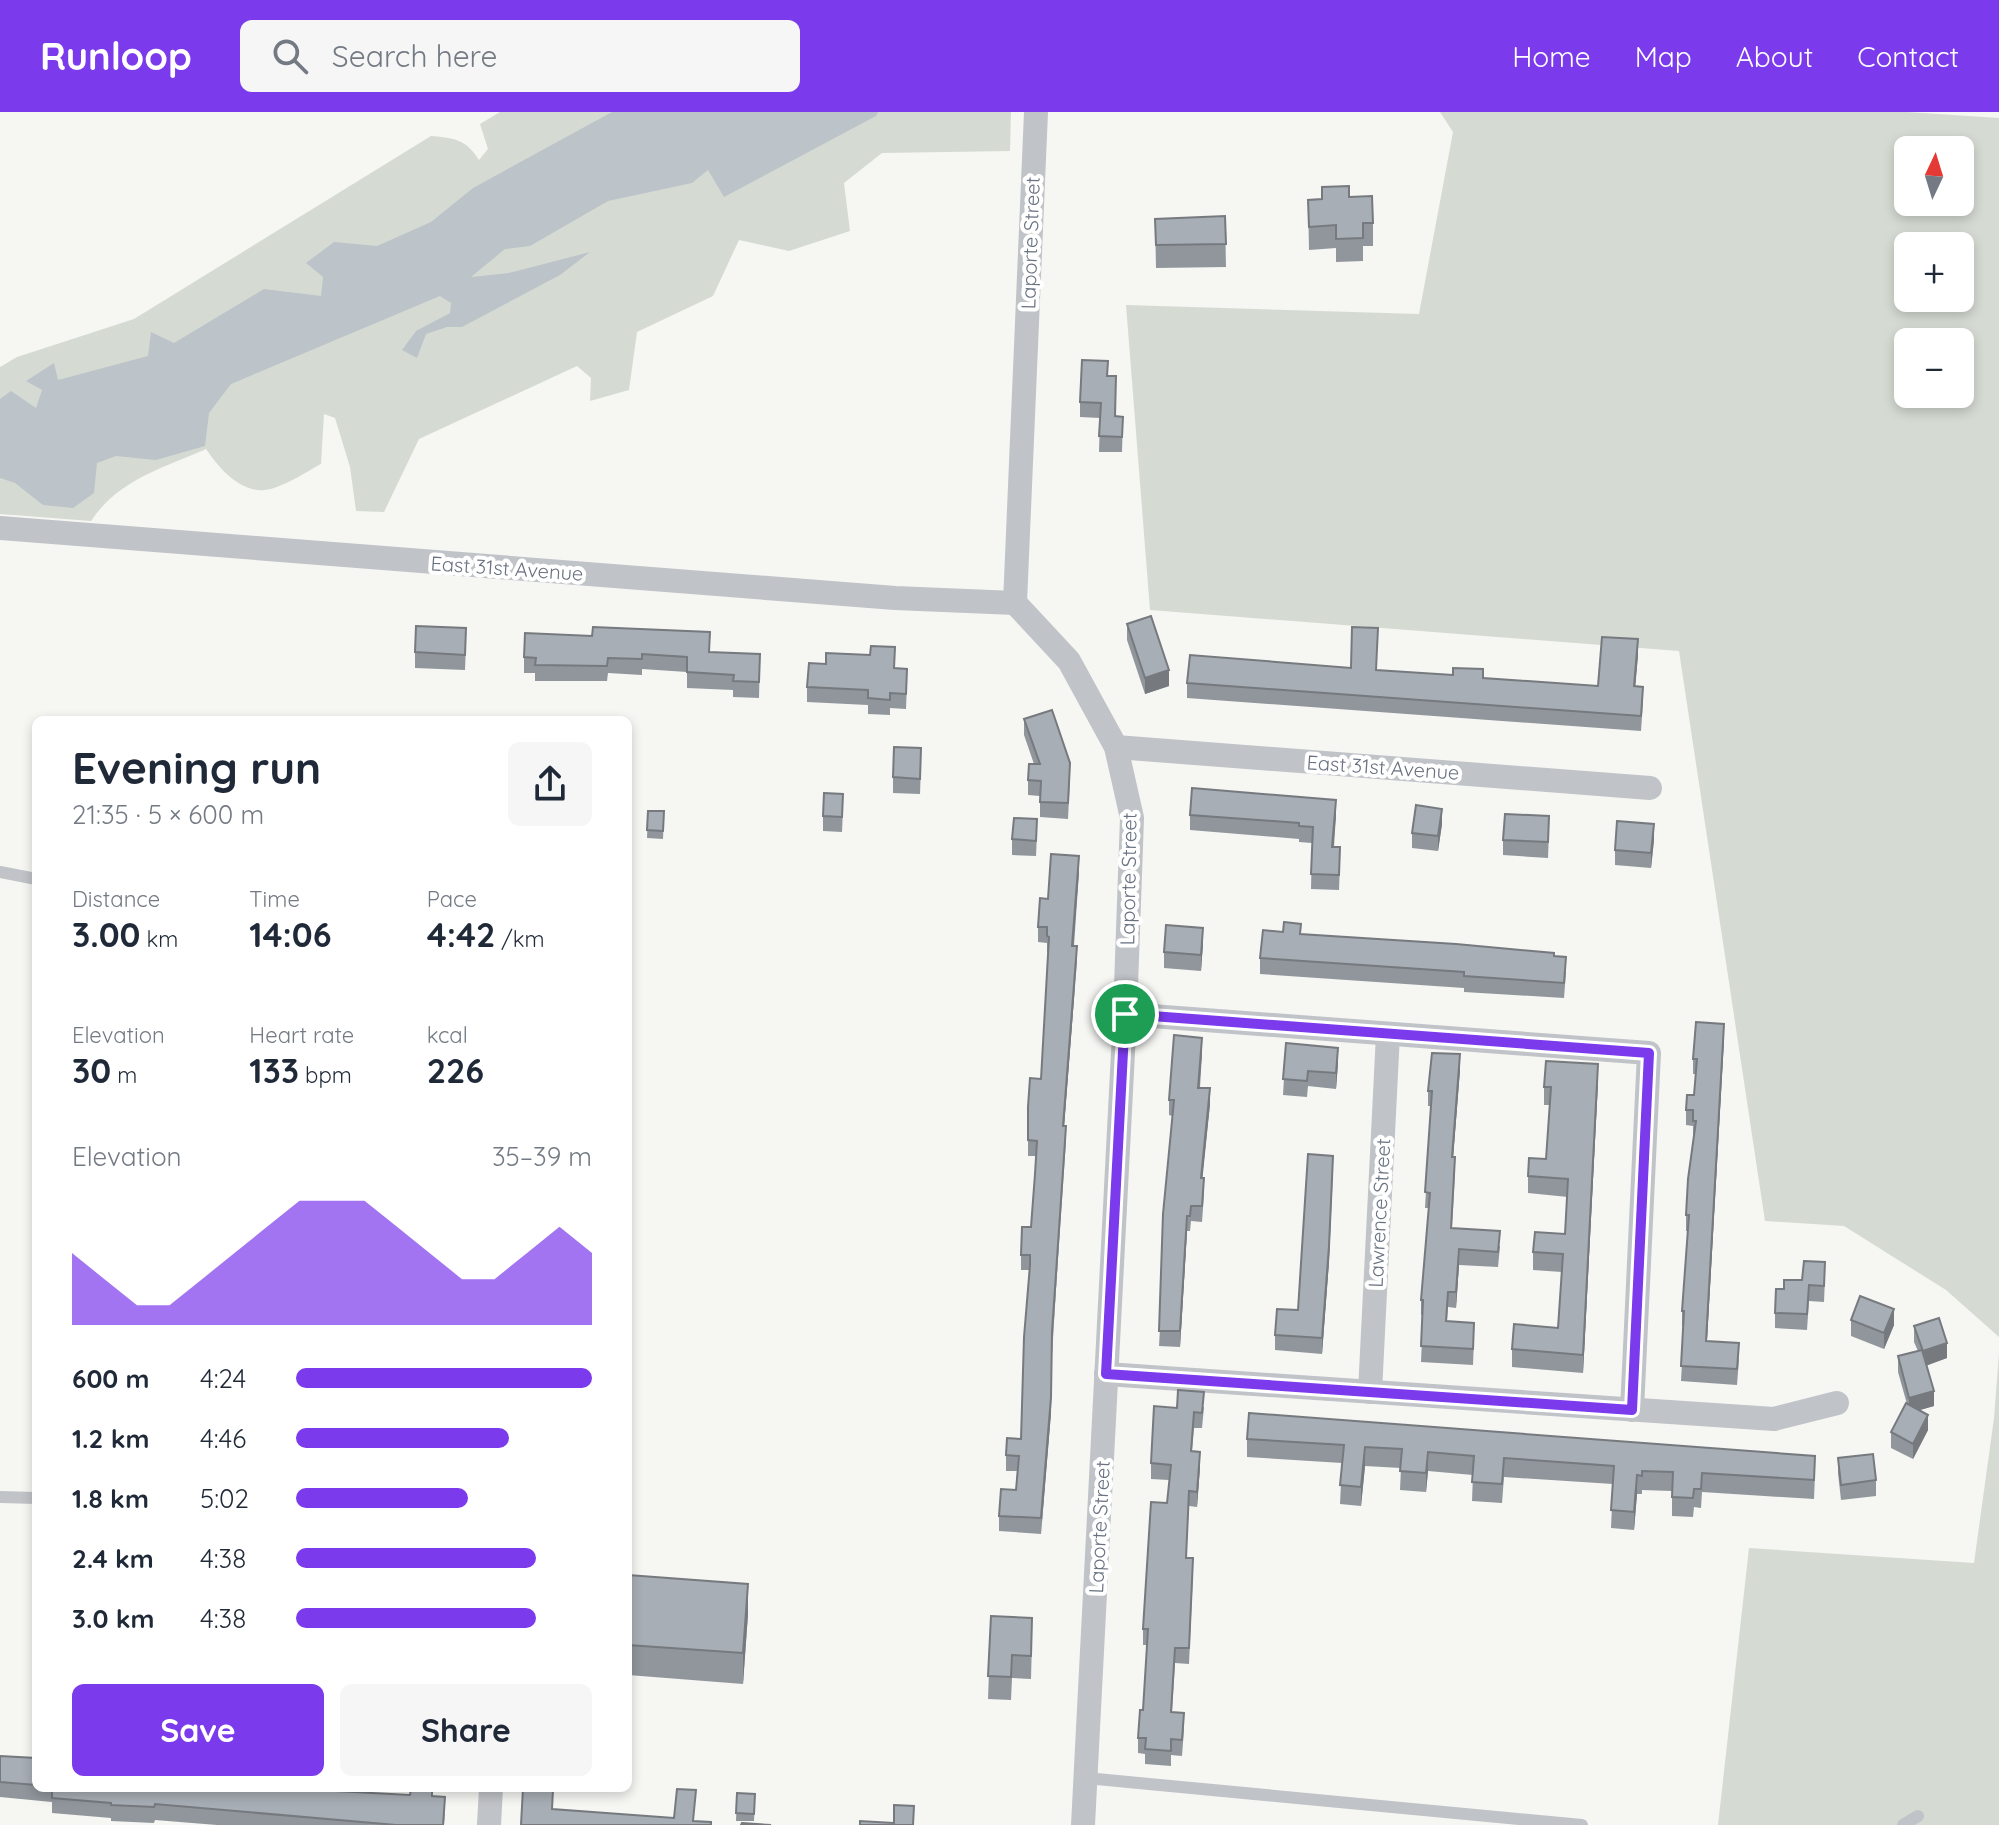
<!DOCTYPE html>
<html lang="en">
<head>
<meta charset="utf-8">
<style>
  :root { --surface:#fff; --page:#f6f6f7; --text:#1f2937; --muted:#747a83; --accent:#7c3aed }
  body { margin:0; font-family:Quicksand,sans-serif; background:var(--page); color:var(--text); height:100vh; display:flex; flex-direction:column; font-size:30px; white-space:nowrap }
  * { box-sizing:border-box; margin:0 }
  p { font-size:26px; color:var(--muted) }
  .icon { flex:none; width:44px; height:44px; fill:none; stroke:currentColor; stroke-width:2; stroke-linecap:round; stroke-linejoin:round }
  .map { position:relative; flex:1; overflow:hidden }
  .panel { position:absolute; left:32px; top:604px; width:600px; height:1076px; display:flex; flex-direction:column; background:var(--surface); border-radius:12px; box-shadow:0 4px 12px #0003 }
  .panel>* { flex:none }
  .needle { width:52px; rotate:4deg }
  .tools { position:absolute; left:1894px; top:24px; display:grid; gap:16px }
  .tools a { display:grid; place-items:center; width:80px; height:80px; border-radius:12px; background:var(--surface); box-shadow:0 4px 12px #0003; font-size:40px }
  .pin { position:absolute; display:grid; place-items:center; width:68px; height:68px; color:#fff; margin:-34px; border:4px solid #fff; border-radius:50%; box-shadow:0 2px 8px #0007 }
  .round { display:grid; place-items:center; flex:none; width:84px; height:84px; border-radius:12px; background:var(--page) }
  .overview { display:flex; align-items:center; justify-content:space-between; height:136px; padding:0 40px }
  h1 { font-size:44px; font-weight:800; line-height:60px }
  .stats { display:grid; grid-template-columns:repeat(3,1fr); gap:12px; height:136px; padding:8px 40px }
  .stats div { display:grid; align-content:center }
  .stats b { font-size:34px; font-weight:800 }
  .stats small { font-size:22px; font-weight:400 }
  .stats p { font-size:22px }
  .chart { height:224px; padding:16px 40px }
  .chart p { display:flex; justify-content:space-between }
  .chart svg { width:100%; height:144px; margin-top:8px; fill:var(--accent); opacity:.7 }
  .cta { display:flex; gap:16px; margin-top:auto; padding:16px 40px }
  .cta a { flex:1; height:92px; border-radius:12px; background:var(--accent); color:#fff; font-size:32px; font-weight:800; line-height:92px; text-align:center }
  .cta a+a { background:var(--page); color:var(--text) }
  ul { padding:0 40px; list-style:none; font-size:26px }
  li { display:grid; grid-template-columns:128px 96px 1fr; align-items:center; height:60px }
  li i { height:20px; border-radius:10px; background:var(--accent) }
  header { display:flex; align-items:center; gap:48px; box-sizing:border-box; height:112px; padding:0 40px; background:var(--accent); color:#fff }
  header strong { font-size:38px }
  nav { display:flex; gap:44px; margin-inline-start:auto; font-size:28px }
  .search { width:560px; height:72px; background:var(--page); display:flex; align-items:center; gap:20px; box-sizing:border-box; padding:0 28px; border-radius:12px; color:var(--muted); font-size:30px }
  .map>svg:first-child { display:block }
  .green { fill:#d5dbd3; fill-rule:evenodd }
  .water { fill:#bcc3c9 }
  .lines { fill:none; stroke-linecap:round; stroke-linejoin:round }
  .service { stroke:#c0c3c7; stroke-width:12 }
  .minor { stroke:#c0c3c7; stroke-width:24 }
  .wall { fill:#90969c }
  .shaded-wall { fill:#767a7f }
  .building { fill:#a8aeb5; stroke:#767a7f; stroke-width:2 }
  .route-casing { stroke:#fff; stroke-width:16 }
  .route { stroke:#7c3aed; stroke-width:10 }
  .labels { text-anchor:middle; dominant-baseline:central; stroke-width:8; stroke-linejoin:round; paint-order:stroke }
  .street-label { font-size:20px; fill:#687281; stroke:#fff }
</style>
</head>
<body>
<header>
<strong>Runloop</strong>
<div class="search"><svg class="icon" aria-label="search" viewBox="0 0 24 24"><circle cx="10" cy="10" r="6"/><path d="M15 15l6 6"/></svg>Search here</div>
<nav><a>Home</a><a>Map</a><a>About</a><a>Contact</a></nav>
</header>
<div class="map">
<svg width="1999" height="1713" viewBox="0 0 1999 1713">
  <rect width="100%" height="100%" fill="#f6f6f3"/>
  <g class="green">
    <path d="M500,0h511l-1,39 -128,2 -38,30 6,48 -61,20 -50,-11 -26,56 -76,36 -8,58 -39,11 1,-23 -14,-12 -158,73 -35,73 -28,-1 -6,-44 -15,-49 -11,-4 -3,50c-15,8 -31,19 -47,24 -29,10 -53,-17 -68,-39 -43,19 -88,31 -115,72l-91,-7v-147l17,-10 117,-38 297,-183c23,2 35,3 48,24l9,-11 -8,-25z"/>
    <path d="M1440,0h467l92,6v1219l-53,-47 -102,-64 -79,-5 -86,-570 -529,-41 -24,-305 293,9 34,-182zM1908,38h52v52h-52zM1908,134h52v52h-52zM1908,230h52v52h-52z"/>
    <path d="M1999,1241v472h-281l31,-277 225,15 20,-145z"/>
  </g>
  <path class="water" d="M612,0h266l-2,4 -152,81 -16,-27 -16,13 -84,18 -78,45 -25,3 -34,28 38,-4 81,-21 -30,23 -98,52h-15l-21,7 -9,24 -15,-8 14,-19 34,-18 1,-10 -11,-7 -209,88 -22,29 -4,33 -49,14 -40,-4 -19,7 -3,30 -21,15 -30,-3 -28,-22 -15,-5v-79l11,-8 25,17 6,-18 -16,-9 28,-18 4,17 90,-24 3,-24 23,11 90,-54 57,7 2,-19 -17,-14 28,-21 43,4 54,-24 42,-34z"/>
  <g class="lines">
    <g class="service">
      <path d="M0,760l36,7"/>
      <path d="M0,1385l36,1"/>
      <path d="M1086,1666l496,47"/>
      <path d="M1903,1713l15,-9"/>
    </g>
    <g class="minor">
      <path d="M1036,0l-21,491 54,58 47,86 16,71 -7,196 -42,811"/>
      <path d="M0,416l895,70 120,5"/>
      <path d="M1116,635l534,41"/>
      <path d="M1125,902l524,39 -17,357"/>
      <path d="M1106,1262l668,45 63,-16"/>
      <path d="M1370,1280l18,-358"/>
      <path d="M489,1713l2,-37"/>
    </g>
  </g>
  <g class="wall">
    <path d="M1349,85l24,26v23h-10v15l-27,1v-14l-27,2 -1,-50z"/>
    <path d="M1225,104l1,51 -70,1 -1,-49z"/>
    <path d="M1108,264l8,40 7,1 -1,35h-23l1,-34 -20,-1v-15z"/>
    <path d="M1127,512l42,62 -24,8 -18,-54z"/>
    <path d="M466,532l-1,26 -50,-2v-16z"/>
    <path d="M710,540l50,2 -1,44 -26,-1v-7l-46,-2v-16l-45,-3v6l-34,-2 -1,8h-72v-8h-11v-16z"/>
    <path d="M1638,543l-3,31 8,16 -2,29 -454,-33v-15l190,-13 221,16z"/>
    <path d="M895,556l12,16 -1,25 -16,-1v7l-22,-1v-9l-61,-3v-15z"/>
    <path d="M1024,607l46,59 -2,41 -28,-2v-21l-12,-1v-15l6,-16 -10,-29z"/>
    <path d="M921,652l-1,30 -27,-1v-16z"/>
    <path d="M843,697l-1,23 -19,-1v-15z"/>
    <path d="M648,699h16l-1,28 -16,-1z"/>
    <path d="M1190,703h146l-2,32 6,15 -1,28 -28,-1 1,-46 -13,-1v-3l-109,-9z"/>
    <path d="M1442,712l-4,27 -26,-3v-15z"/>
    <path d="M1549,719l-1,27 -45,-3v-15z"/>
    <path d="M1037,722l-1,22 -24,-1v-16z"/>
    <path d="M1654,728l-3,28 -36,-3v-15z"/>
    <path d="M1079,760l-5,74 3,16 -3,37 -10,127 2,15 -14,207 -1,65 -10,121 -42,-3v-15l17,-26 1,-19h-11v-16l15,-16 8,-169h-8v-15l10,-28 5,-71h-8v-49l13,-28 7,-127h-1v-9l-9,-1v-15l10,-28z"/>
    <path d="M1301,822l253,22 12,16 -2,26 -100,-6v-4l-204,-14v-16z"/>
    <path d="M1203,831l-2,28 -37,-3v-16z"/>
    <path d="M1724,927l-17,302 32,18 -2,26 -56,-4 3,-55h-2v-15l6,-80h-2v-16l8,-78h-1v-11l-7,-1v-15l8,-15 2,-21h-3v-15z"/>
    <path d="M1286,931l52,20 -2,26 -28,-3 -1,11 -24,-2z"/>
    <path d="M1202,941l-2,35 10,16 -8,74 2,16 -2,28 -11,-1 -1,10h-3l-7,116 -21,-1 13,-230 -3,-1v-15z"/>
    <path d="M1460,958l-7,87 2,16 -3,55 48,18 -2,21 -39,-2 -3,43 -8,-1 -1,14 27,18 -1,26 -52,-3 2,-47h-2v-15l8,-92h-4l6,-102h-3v-15z"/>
    <path d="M1598,970l-15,291 -71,-6v-18l46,-21 4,-56 -29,-2v-18l32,-18 3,-37 -40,-4v-17l18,-17 4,-54h-6v-18z"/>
    <path d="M1333,1059l-4,91 -7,92 -47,-4v-15l23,-25z"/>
    <path d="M1825,1166l-1,24 -15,-1 -2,29 -32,-2v-15l9,-24 18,-9z"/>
    <path d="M1851,1208l43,5 -10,24 -33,-13z"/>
    <path d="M1914,1214l33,32 -21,7 8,41 -14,4 8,20 -15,29 -22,-11v-16l16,-28 -9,-32v-16l20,-5 -4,-9z"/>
    <path d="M1204,1295l-2,21h-8l-2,23 8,16 -3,40 -8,-1 -3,52 7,15 -4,91 -14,-1 -3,49 12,17 -2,27 -11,-1v11l-26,-2v-10l-7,-1v-15l5,-28 4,-65h-4v-16l24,-126 2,-23 -18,-1v-16l26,-55z"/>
    <path d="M1247,1327l568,35 -1,25 -112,-7 -1,16 -7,-1 -1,10 -21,-1v-25l-30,-1v4h-5l-3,36 -23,-2 2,-44 -109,-7 -2,26 -30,-2 1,-26 -45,-4 -2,21 -26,-2 1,-22 -36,-2 -4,40 -21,-2 2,-41 -95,-6z"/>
    <path d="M1838,1346l38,22v16l-35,4 -3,-27z"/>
    <path d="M628,1463l120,39 -5,70 -115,-9z"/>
    <path d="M991,1504l41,25 -1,38 -19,-1 -1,22 -23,-1z"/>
    <path d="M0,1644l36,2v30h242l132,7 23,-7v8l12,17 -1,12h-227l-62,-5 -1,3 -43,-2v-3l-59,-5v-11l-52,-5z"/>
    <path d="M737,1681l18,1 -1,27h-18z"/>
  </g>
  <g class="shaded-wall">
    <path d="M1638,527v16l-4,47v-16z"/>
    <path d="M1169,558v16l-24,8v-16z"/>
    <path d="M1336,688v15l-4,47v-15z"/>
    <path d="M1442,697v15l-4,27v-15z"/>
    <path d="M1654,712v16l-3,28v-15z"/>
    <path d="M1079,744v16l-7,90v-16z"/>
    <path d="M1203,816v15l-2,28v-16z"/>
    <path d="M1077,834l-3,53 -11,142v-15z"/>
    <path d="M1724,912v15l-18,318v-16z"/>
    <path d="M1202,926v15l-4,50v-15z"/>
    <path d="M1338,936v15l-2,26v-16z"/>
    <path d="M1460,942v16l-8,102v-15z"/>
    <path d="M1598,952v18l-15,291v-18z"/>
    <path d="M1210,976v16l-9,89v-15z"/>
    <path d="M1066,1014l-14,222 -1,65 -10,121z"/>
    <path d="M1333,1044l-4,106 -7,92v-16z"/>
    <path d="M1187,1104v15l-7,116v-16z"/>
    <path d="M1459,1137v16l-3,43v-16z"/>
    <path d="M1894,1197v16l-10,24v-16z"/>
    <path d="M1947,1231v15l-24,9v-16z"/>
    <path d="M1934,1279v15l-25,7v-15z"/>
    <path d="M1928,1303v15l-15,29v-15z"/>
    <path d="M1365,1335v19l-4,40v-19z"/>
    <path d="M1200,1340v15l-3,40v-15z"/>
    <path d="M1428,1340v19l-2,21v-19z"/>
    <path d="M1637,1363v19l-3,36v-18z"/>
    <path d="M748,1472v30l-5,70v-31z"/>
  </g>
  <g class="building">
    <path d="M1349,74v11l23,-1 1,27h-10v15l-27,1v-14l-27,2 -1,-27 14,-1v-12z"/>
    <path d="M1225,104l1,28 -70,1 -1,-26z"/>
    <path d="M1082,248l26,1 -1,15h9l-1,40 8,1 -1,20 -23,-1 2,-33 -21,-1z"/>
    <path d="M1151,504l18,54 -24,8 -18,-54z"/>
    <path d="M416,514l50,2 -1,27 -50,-3z"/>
    <path d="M593,515l117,5 -1,20 51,2 -1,28 -26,-1 1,-6 -47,-3v-15l-45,-3v5l-34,-1 -1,8 -72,-1 1,-7 -12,-1 1,-24 67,3z"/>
    <path d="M1352,515l26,1 -2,42 77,5v-7l30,1v9l115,8 4,-49 36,2 -4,47 9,1 -2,29 -454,-33 3,-28 161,13z"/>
    <path d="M871,534l24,1 -1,21 13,1 -1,25 -16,-1v7l-22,-2v-8l-61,-3 2,-24 17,1v-11l44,2z"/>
    <path d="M1052,598l18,53 -2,40 -28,-1 1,-21 -13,-1 1,-16h11l-16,-45z"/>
    <path d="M894,635l27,1 -1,31 -27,-2z"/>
    <path d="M1192,676l144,12 -4,47h8l-1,28 -28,-1 2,-47 -14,-1v-3l-109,-8z"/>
    <path d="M824,681l19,1 -1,23 -19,-1z"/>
    <path d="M1416,693l26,4 -4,27 -26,-3z"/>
    <path d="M648,699h16l-1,20 -16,-1z"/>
    <path d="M1505,702l44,2 -1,26 -45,-2z"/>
    <path d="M1014,706l23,1 -1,22 -24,-2z"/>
    <path d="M1617,709l37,3 -3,29 -36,-3z"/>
    <path d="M1051,742l28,2 -7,90h5l-3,38 -11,142h3l-14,206 -1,65 -10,121 -42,-2 2,-27 15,1 3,-34 -13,-1 1,-17 14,1 3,-102 6,-72v-10h-9l1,-28h9l4,-53 2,-33 -9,-1v-33l2,-29 11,1 8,-142 -2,-1v-9h-9l2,-29 8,1z"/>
    <path d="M1284,810l17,2 -1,10 156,10 98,9v3l12,1 -2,26 -100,-7v-4l-204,-14 3,-28 20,2z"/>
    <path d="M1166,813l37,3 -2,27 -37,-3z"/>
    <path d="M1696,910l28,2 -18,317 33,2 -2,26 -56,-3 3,-55h-2l7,-96h-3l2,-36 8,-58h-3v-11h-7l1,-15h7l3,-36h-4z"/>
    <path d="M1174,923l28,3 -4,50h12l-9,90h3l-2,28h-11l-1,10h-3l-7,115h-21l4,-117 11,-114h-5z"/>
    <path d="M1286,931l52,5 -2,25 -28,-2 -1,10 -24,-2z"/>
    <path d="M1432,941l28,1 -8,103h3l-4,71 49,3 -2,21 -39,-3 -3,43h-8l-2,29 28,2 -1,26 -52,-3 2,-46h-2l9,-107 -5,-1 7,-101h-4z"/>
    <path d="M1546,949l52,3 -15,291 -71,-6 2,-25 44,4 5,-74 -30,-2 2,-20 30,2 3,-55 -40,-3 1,-18 17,1 5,-72h-7z"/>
    <path d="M1308,1042l25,2 -4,90 -7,92 -47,-3 2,-26 21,1z"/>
    <path d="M1804,1149l21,1 -1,24 -15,-1 -2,29 -32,-1 1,-24h8v-9h18z"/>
    <path d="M1860,1184l34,13 -10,24 -33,-13z"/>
    <path d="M1939,1206l8,25 -24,8 -9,-25z"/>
    <path d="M1922,1238l12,41 -25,7 -11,-42z"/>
    <path d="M1178,1278l26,2 -2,21 -8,-1 -3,39 9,1 -3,40 -8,-1 -3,67h7l-4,90h-14l-4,64 13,1 -2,27 -11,-1v12l-26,-2 1,-11h-8l2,-28h3l5,-81h-5l8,-127 16,1 4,-38 -20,-2 3,-57 23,2z"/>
    <path d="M1906,1291l22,12 -15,29 -22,-12z"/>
    <path d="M1249,1301l566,43 -1,24 -112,-7 -1,16h-7l-1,9 -21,-1 1,-25 -31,-1v5l-5,-1 -3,37 -23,-2 3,-44 -110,-8 -2,26 -30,-2 2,-26 -46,-4 -2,21 -26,-2 2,-22 -37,-2 -4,40 -21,-2 4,-40 -97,-6z"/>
    <path d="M1873,1342l3,26 -35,5 -3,-27z"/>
    <path d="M628,1463l120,9 -5,69 -115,-8z"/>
    <path d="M991,1504l41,2 -1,38 -19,-1 -1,22 -23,-1z"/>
    <path d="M0,1644l36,2v27l-36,-3z"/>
    <path d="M52,1676h226l132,7 1,-7h21v8l13,1 -2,28h-47l-241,-21 -1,3 -43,-2v-2l-59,-5z"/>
    <path d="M523,1676l30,2 -1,19 122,9 3,-29 19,1 -3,31 18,1v3h-190z"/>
    <path d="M737,1681l18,1 -1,20 -18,-1z"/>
    <path d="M894,1693l20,1 -1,19h-53v-4l34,2z"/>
    <path d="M742,1711l29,2h-30z"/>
  </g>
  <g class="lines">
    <g class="route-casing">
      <path id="route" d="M1125,902l524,39 -17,357 -526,-36z"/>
    </g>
    <use href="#route" class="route"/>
  </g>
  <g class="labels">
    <g class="street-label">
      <text transform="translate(1030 131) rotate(-88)">Laporte Street</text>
      <text transform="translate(507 456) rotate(4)">East 31st Avenue</text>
      <text transform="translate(1383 655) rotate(4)">East 31st Avenue</text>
      <text transform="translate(1128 767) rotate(-89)">Laporte Street</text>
      <text transform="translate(1379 1101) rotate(-87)">Lawrence Street</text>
      <text transform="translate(1099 1415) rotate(-87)">Laporte Street</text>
    </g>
  </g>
</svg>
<div class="tools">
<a><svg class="needle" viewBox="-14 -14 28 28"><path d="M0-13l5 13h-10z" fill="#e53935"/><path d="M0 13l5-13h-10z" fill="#747a83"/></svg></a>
<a>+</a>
<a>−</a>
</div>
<div class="pin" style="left:1125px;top:902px;background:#1e9e55"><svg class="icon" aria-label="arrive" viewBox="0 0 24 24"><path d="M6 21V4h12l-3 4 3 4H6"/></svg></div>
<section class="panel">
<div class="overview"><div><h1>Evening run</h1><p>21:35 · 5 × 600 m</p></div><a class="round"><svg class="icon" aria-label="share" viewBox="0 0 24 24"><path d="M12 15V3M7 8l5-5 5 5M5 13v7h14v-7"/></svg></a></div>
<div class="stats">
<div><p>Distance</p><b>3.00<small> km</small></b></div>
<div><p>Time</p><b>14:06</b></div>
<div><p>Pace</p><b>4:42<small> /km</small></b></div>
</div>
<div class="stats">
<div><p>Elevation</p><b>30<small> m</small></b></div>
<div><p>Heart rate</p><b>133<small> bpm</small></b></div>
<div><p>kcal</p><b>226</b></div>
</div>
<div class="chart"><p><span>Elevation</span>35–39 m</p>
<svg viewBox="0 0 160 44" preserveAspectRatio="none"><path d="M0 44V22L10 30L20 38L30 38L40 30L50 22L60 14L70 6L80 6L90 6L100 14L110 22L120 30L130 30L140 22L150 14L160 22V44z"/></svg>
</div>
<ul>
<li><b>600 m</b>4:24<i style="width:100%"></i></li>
<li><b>1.2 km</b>4:46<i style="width:72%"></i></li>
<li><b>1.8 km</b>5:02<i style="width:58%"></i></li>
<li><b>2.4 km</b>4:38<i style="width:81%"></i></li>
<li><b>3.0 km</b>4:38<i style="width:81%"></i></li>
</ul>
<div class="cta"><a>Save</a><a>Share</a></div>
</section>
</div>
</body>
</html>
